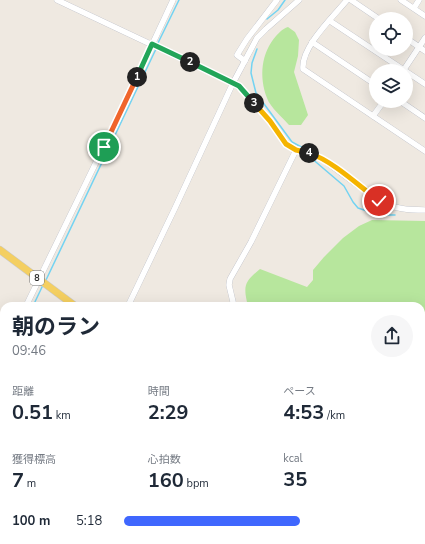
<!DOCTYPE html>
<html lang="ja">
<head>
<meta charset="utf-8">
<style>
  :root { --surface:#fff; --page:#f6f6f7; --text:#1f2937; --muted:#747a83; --accent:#3f67fe }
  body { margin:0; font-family:"Nunito Sans","Noto Sans JP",sans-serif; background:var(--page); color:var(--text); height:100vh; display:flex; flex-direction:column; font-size:15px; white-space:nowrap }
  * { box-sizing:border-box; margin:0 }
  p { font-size:13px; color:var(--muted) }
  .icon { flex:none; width:22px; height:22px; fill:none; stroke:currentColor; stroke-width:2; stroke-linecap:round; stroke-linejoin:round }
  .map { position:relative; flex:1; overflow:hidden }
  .sheet { position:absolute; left:0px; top:302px; width:425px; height:242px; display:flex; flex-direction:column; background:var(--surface); border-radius:12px 12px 0 0; box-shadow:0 4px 16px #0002 }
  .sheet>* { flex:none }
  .controls { position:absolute; left:369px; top:12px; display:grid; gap:8px }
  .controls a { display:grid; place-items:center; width:44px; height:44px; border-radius:50%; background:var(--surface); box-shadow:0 4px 16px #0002; font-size:20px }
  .pin { position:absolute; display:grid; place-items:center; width:34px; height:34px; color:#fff; margin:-17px; border:2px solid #fff; border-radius:50%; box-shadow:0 1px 4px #0007 }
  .km { position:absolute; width:20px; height:20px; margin:-10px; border-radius:50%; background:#222; color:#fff; font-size:11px; line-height:20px; text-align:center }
  .round { display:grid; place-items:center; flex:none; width:42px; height:42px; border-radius:21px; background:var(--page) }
  .overview { display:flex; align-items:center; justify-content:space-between; height:68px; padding:0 12px }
  h1 { font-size:22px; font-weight:700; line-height:30px }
  .figures { display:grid; grid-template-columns:repeat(3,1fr); gap:6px; height:68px; padding:4px 12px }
  .figures div { display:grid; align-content:center }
  .figures b { font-size:20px; font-weight:700 }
  .figures small { font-size:11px; font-weight:400 }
  .figures p { font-size:11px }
  ul { padding:0 12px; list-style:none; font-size:13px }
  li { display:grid; grid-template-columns:64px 48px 1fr; align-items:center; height:30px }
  li i { height:10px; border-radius:5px; background:var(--accent) }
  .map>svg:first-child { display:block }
  .green { fill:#b7e69d }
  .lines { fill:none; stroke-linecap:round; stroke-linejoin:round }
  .stream { stroke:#73d3f2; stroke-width:1.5 }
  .minor-casing { stroke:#b4b7c1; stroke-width:6 }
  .major-casing { stroke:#c9c9c9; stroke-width:8 }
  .minor { stroke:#fff; stroke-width:5.5 }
  .major { stroke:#f4cf61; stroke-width:7 }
  .split-1-casing { stroke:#fff; stroke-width:8 }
  .split-2-casing { stroke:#fff; stroke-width:8 }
  .split-3-casing { stroke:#fff; stroke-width:8 }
  .split-4-casing { stroke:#fff; stroke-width:8 }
  .split-5-casing { stroke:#fff; stroke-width:8 }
  .split-1 { stroke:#f0652b; stroke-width:5 }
  .split-2 { stroke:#22a559; stroke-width:5 }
  .split-3 { stroke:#22a559; stroke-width:5 }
  .split-4 { stroke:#f5b400; stroke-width:5 }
  .split-5 { stroke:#f5b400; stroke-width:5 }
  .labels { text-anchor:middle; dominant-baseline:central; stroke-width:3.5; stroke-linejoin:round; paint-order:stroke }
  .shield { fill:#fff; stroke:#6d6d6d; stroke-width:1 }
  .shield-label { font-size:9px; font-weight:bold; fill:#2e2e2e }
</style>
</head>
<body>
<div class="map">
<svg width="425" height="544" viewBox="0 0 425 544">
  <rect width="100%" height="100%" fill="#efe9e1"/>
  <g class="green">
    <path d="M288,27l7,5 4,8 -1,16 -4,16 14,43 -7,10h-12c-6,-7 -19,-18 -22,-27 -8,-21 -6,-45 9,-62 4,-4 6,-7 12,-9z"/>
    <path d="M372,220l53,1v323h-18l-2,-4h16v-234h-173c-5,-20 -4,-24 12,-37l47,18 6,-7v-10l11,-13 19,-19 16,-12z"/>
  </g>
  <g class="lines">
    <g class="stream">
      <path d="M267,19l11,-9 7,-10"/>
      <path d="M157,45l22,-45"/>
      <path d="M257,49l-5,14 -1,10 5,20 36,49 13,7"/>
      <path d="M310,157l34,29 9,16 5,6 21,7h16"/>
      <path d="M46,280l110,-231"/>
      <path d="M33,306l10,-21"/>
      <path d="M0,376l4,-8"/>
      <path d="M0,410l4,2"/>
      <path d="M322,540l4,4"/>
    </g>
    <g class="minor-casing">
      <g id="minor">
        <path d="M57,0l176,83 24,-45 9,-9 33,-29"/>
        <path d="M347,0c-14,17 -46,47 -44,69l122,82"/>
        <path d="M351,0l28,19"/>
        <path d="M401,0l24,16"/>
        <path d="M414,8l5,-8"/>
        <path d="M330,21l95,63"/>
        <path d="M406,38l19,13"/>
        <path d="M312,42l64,43"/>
        <path d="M245,61l-8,-6 10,-16 30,-39"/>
        <path d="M403,71l22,-33"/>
        <path d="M400,101l25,17"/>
        <path d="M373,116l11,-15"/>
        <path d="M26,306l96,-197 51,-109"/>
        <path d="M128,306l47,-98 58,-125 11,8 26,30 17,23 9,6 21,5 62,46c15,8 30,9 46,9"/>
        <path d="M234,306l-5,-21 1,-6 21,-37 45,-92"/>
        <path d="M0,359l4,-8"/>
        <path d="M0,416l4,2"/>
        <path d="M260,540l9,4"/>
      </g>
    </g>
    <g class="major-casing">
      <g id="major">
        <path d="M0,250l75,56"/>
        <path d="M342,540l3,4"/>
      </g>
    </g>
    <use href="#minor" class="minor"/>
    <use href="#major" class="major"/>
  </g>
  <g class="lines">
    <g class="split-1-casing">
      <path id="split-1" d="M104,147l33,-70"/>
    </g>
    <g class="split-2-casing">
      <path id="split-2" d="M137,77l15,-33 38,18"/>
    </g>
    <g class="split-3-casing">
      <path id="split-3" d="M190,62l49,24 15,17"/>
    </g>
    <g class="split-4-casing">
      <path id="split-4" d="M254,103l16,18 16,23 10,6 13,3"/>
    </g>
    <g class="split-5-casing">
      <path id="split-5" d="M309,153c24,8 50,33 70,48"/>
    </g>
    <use href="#split-1" class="split-1"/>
    <use href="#split-2" class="split-2"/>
    <use href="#split-3" class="split-3"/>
    <use href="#split-4" class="split-4"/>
    <use href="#split-5" class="split-5"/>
  </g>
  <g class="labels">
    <rect class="shield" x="30" y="271" width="14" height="14" rx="3"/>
    <g class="shield-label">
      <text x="37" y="278">8</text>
    </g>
  </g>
</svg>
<div class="controls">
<a><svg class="icon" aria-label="locate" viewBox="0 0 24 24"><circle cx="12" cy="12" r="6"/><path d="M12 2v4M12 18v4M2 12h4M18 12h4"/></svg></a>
<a><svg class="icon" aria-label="layers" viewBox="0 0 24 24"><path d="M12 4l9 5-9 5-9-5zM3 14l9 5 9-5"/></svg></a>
</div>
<div class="pin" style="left:104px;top:147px;background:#1e9e55"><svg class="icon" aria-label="arrive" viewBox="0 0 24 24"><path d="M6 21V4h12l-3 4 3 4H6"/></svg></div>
<div class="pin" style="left:379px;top:201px;background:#d93025"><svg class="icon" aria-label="check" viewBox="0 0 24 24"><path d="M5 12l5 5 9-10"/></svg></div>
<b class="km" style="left:137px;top:77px">1</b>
<b class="km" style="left:190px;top:62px">2</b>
<b class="km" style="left:254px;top:103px">3</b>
<b class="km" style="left:309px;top:153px">4</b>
<section class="sheet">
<div class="overview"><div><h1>朝のラン</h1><p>09:46</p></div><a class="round"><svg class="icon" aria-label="share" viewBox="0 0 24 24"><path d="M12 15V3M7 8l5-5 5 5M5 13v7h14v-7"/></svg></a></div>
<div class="figures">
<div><p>距離</p><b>0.51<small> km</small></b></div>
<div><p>時間</p><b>2:29</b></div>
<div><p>ペース</p><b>4:53<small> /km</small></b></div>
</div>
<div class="figures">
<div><p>獲得標高</p><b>7<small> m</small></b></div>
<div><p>心拍数</p><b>160<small> bpm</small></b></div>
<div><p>kcal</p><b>35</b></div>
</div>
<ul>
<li><b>100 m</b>5:18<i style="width:61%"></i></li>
</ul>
</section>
</div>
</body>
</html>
